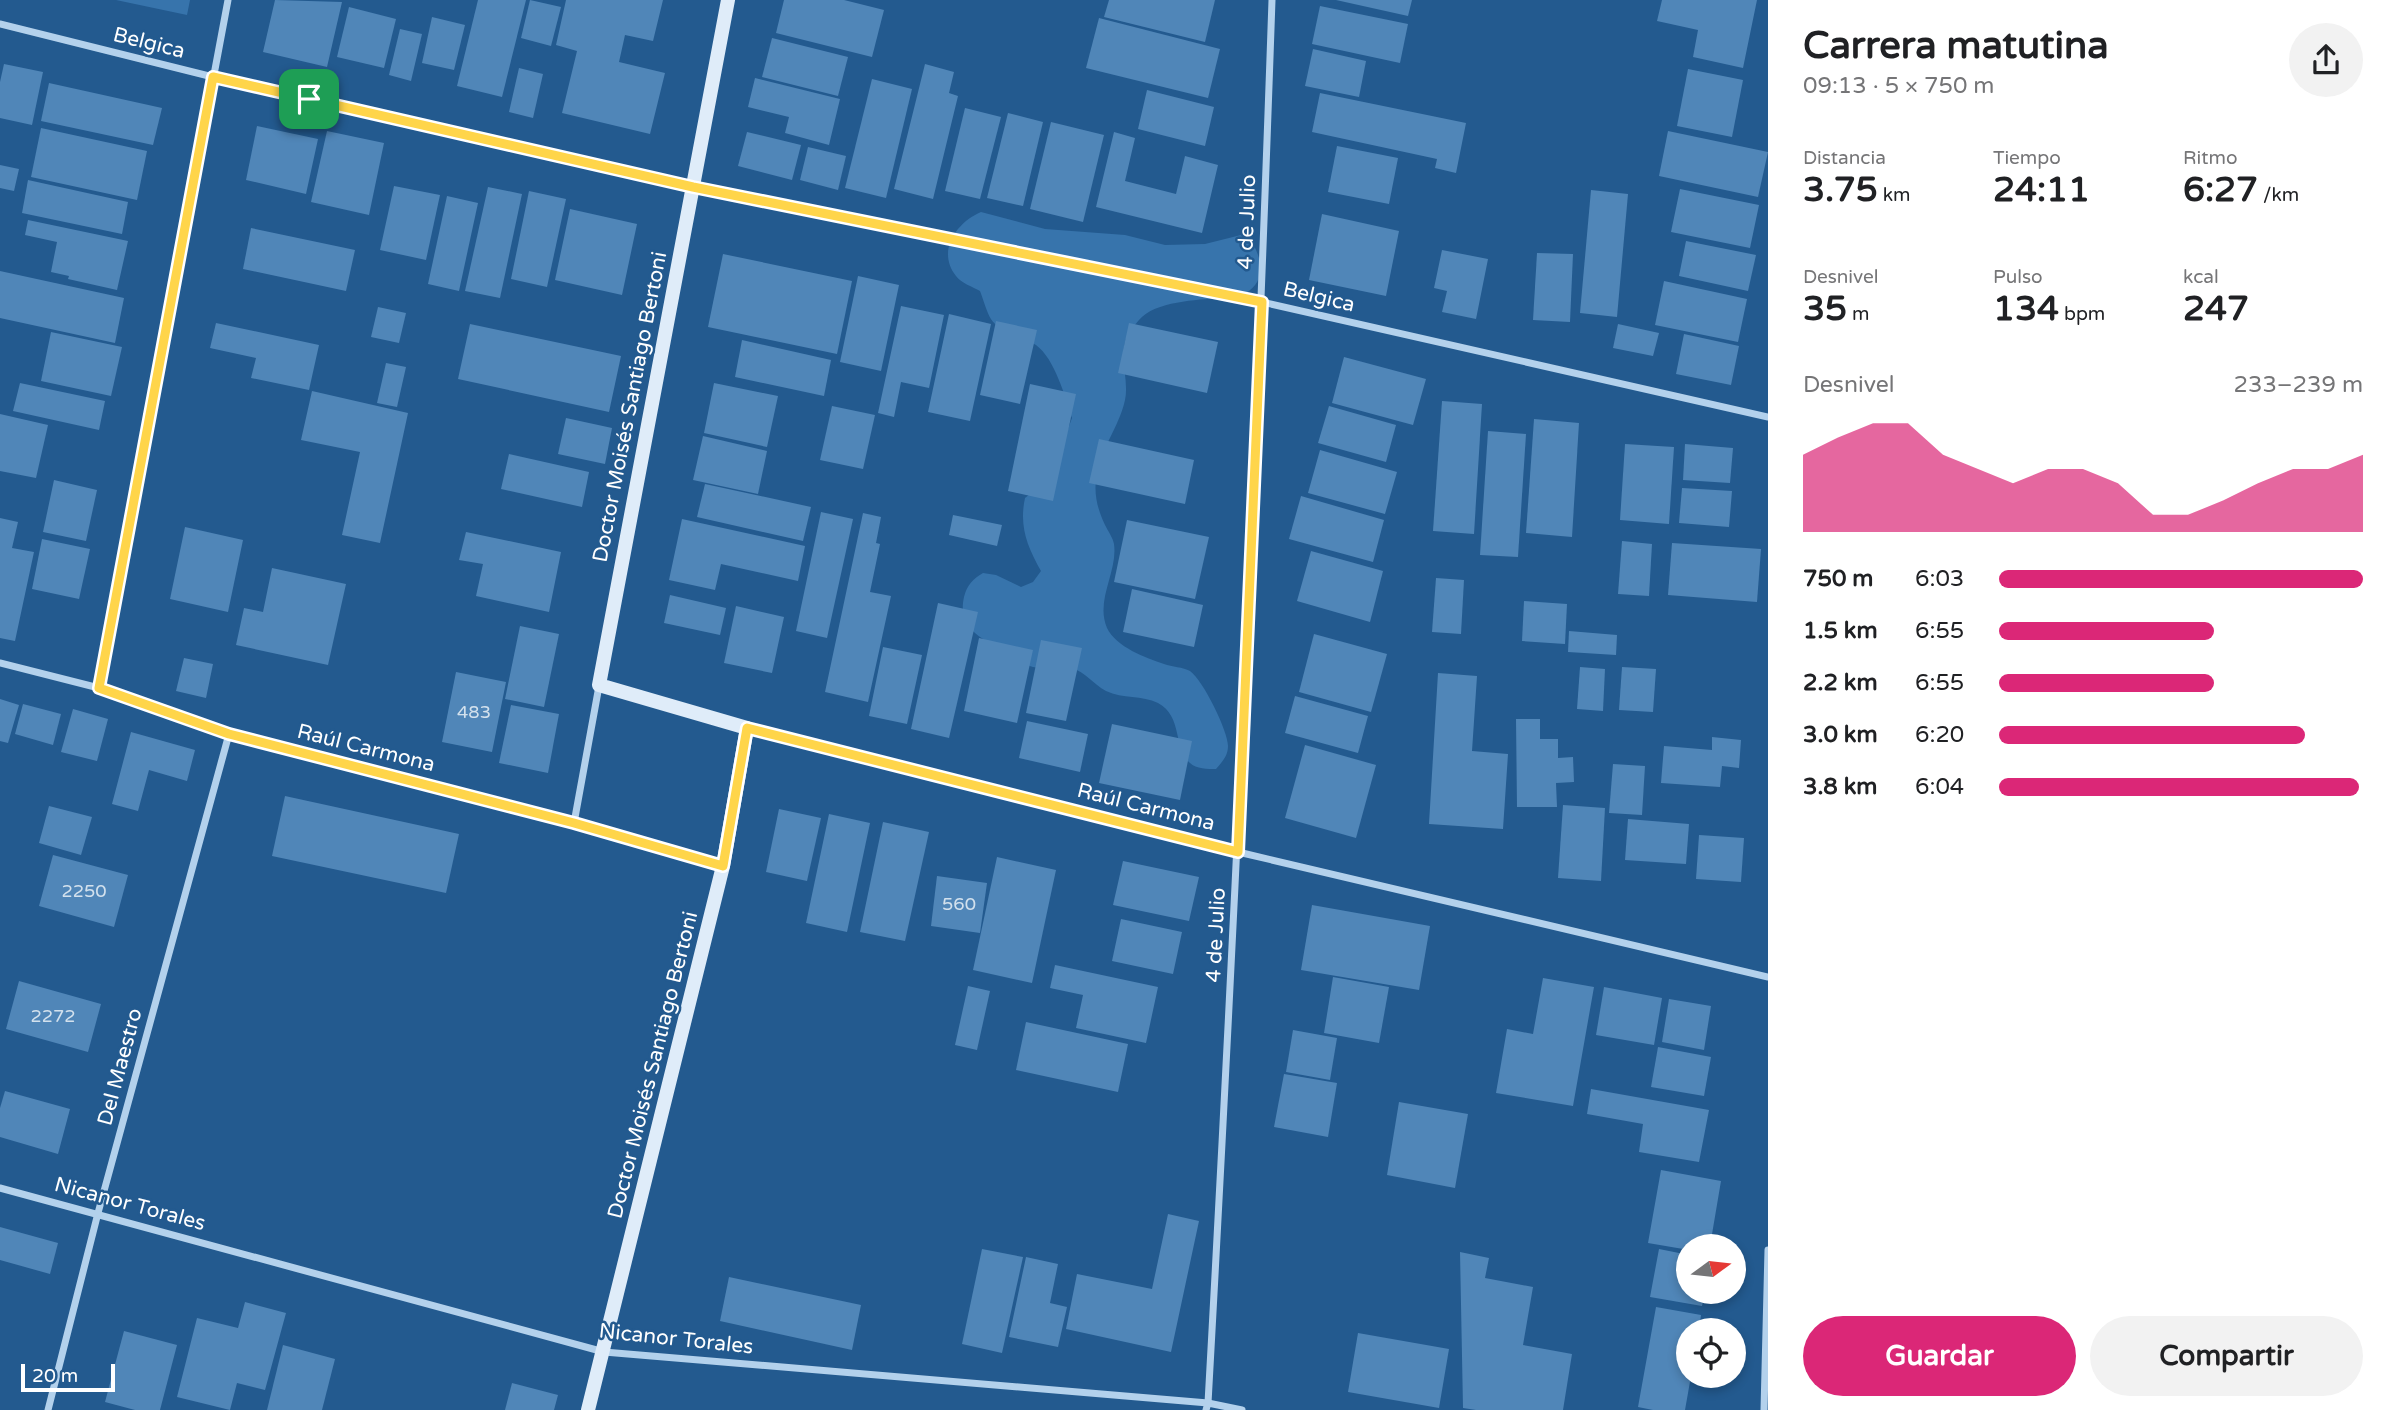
<!DOCTYPE html>
<html lang="es">
<head>
<meta charset="utf-8">
<style>
  :root { --surface:#fff; --page:#f2f2f2; --text:#202124; --muted:#757577; --accent:#db2777 }
  body { margin:0; font-family:"Varela Round",sans-serif; background:var(--page); color:var(--text); height:100vh; display:flex; flex-direction:column; font-size:26px; white-space:nowrap }
  * { box-sizing:border-box; margin:0 }
  p { font-size:23px; color:var(--muted) }
  .icon { flex:none; width:38px; height:38px; fill:none; stroke:currentColor; stroke-width:2; stroke-linecap:round; stroke-linejoin:round }
  .map { position:relative; flex:1; overflow:hidden }
  .panel { display:flex; flex-direction:column; background:var(--surface); width:630px }
  .panel>* { flex:none }
  .needle { width:46px; rotate:75deg }
  .tools { position:absolute; left:1676px; top:1234px; display:grid; gap:14px }
  .tools a { display:grid; place-items:center; width:70px; height:70px; border-radius:50%; background:var(--surface); box-shadow:0 4px 10px #0003; font-size:35px }
  .scale { position:absolute; left:21px; bottom:18px; width:94px; box-sizing:border-box; padding-left:7px; border:4px solid #fff; border-top:0; font-size:19px; line-height:24px; white-space:nowrap; color:#fff; -webkit-text-stroke:5px #235a8f; paint-order:stroke }
  .pin { position:absolute; display:grid; place-items:center; width:60px; height:60px; color:#fff; margin:-30px; border-radius:14px; box-shadow:0 4px 10px #0006 }
  .round { display:grid; place-items:center; flex:none; width:74px; height:74px; border-radius:37px; background:var(--page) }
  .head { display:flex; align-items:center; justify-content:space-between; height:119px; padding:0 35px }
  h1 { font-size:38px; font-weight:700; line-height:52px }
  .figures { display:grid; grid-template-columns:repeat(3,1fr); gap:10px; height:119px; padding:7px 35px }
  .figures div { display:grid; align-content:center }
  .figures b { font-size:35px; font-weight:700 }
  .figures small { font-size:19px; font-weight:400 }
  .figures p { font-size:19px }
  .chart { height:196px; padding:14px 35px }
  .chart p { display:flex; justify-content:space-between }
  .chart svg { width:100%; height:126px; margin-top:7px; fill:var(--accent); opacity:.7 }
  .cta { display:flex; gap:14px; margin-top:auto; padding:14px 35px }
  .cta a { flex:1; height:80px; border-radius:42px; background:var(--accent); color:#fff; font-size:28px; font-weight:700; line-height:80px; text-align:center }
  .cta a+a { background:var(--page); color:var(--text) }
  ul { padding:0 35px; list-style:none; font-size:23px }
  li { display:grid; grid-template-columns:112px 84px 1fr; align-items:center; height:52px }
  li i { height:18px; border-radius:9px; background:var(--accent) }
  main { display:flex; flex:1; min-height:0 }
  .map>svg:first-child { display:block }
  .green { fill:#3774ac }
  .building { fill:#5086b8 }
  .lines { fill:none; stroke-linecap:round; stroke-linejoin:round }
  .street { stroke:#b3d1ec; stroke-width:7 }
  .secondary { stroke:#dfecf9; stroke-width:14 }
  .route-casing { stroke:#fff; stroke-width:14 }
  .route { stroke:#ffd54a; stroke-width:9 }
  .labels { text-anchor:middle; dominant-baseline:central; stroke-width:5; stroke-linejoin:round; paint-order:stroke }
  .number-label { font-size:18px; fill:#d3e1ed }
  .street-label { font-size:21px; fill:#fff; stroke:#235a8f }
</style>
</head>
<body>
<main>
<div class="map">
<svg width="1768" height="1410" viewBox="0 0 1768 1410">
  <rect width="100%" height="100%" fill="#235a8f"/>
  <g class="green">
    <path d="M116,0h74l-3,15z"/>
    <path d="M981,212l64,17 80,6 40,10 40,-1 40,-10c15,15 25,45 1,59 -7,4 -19,4 -26,5 -23,2 -65,3 -81,22 -4,5 -13,15 -14,22 -5,18 4,40 0,58 -6,28 -26,50 -29,79 -2,17 2,31 9,46 3,6 8,13 9,19 4,28 -19,56 -7,84 9,19 39,30 57,36 8,3 19,3 26,7 13,9 38,60 38,75 0,10 -6,16 -12,23 -8,0 -20,0 -26,-6 -17,-14 -7,-47 -32,-60 -16,-8 -35,-4 -52,-12 -13,-7 -20,-19 -35,-23 -13,-4 -26,1 -38,-1 -9,-2 -20,-11 -28,-16 -24,-13 -48,-22 -41,-54 3,-12 9,-18 19,-24l13,2 25,12 12,-5 8,-11c-14,-25 -22,-45 -16,-73 29,-21 35,-48 47,-80 -7,-21 -17,-59 -36,-73 -6,-4 -14,-6 -21,-9 -27,-12 -25,-18 -35,-45 -7,-4 -19,-8 -24,-15 -20,-25 1,-54 25,-64z"/>
  </g>
  <g class="building">
    <path d="M275,0l67,2 -15,65 -64,-15z"/>
    <path d="M478,0h48l-24,97 -45,-11z"/>
    <path d="M530,0l31,7 -10,39 -30,-8z"/>
    <path d="M566,0h97l-10,41 -28,-6 -6,27 46,11 -15,61 -88,-21 15,-62 -21,-6z"/>
    <path d="M784,0h60l40,10 -12,47 -96,-24z"/>
    <path d="M1109,0h106l-10,42 -101,-25z"/>
    <path d="M1336,0h76l-4,16z"/>
    <path d="M1662,0h95l-14,68 -50,-11 5,-27 -41,-9z"/>
    <path d="M1320,6l88,18 -8,39 -88,-19z"/>
    <path d="M349,7l47,12 -12,49 -47,-11z"/>
    <path d="M432,17l33,8 -11,45 -32,-7z"/>
    <path d="M1099,18l121,31 -12,49 -122,-30z"/>
    <path d="M400,29l22,5 -11,47 -22,-6z"/>
    <path d="M772,38l76,19 -10,39 -76,-19z"/>
    <path d="M1313,49l53,12 -7,36 -54,-11z"/>
    <path d="M4,64l39,8 -11,53 -32,-7v-36z"/>
    <path d="M925,64l29,8 -5,21 9,3 -25,103 -39,-10z"/>
    <path d="M519,68l24,6 -10,44 -24,-6z"/>
    <path d="M1688,69l55,11 -11,57 -55,-11z"/>
    <path d="M755,78l85,21 -11,46 -44,-12 4,-16 -41,-10z"/>
    <path d="M872,79l40,10 -26,109 -41,-10z"/>
    <path d="M49,83l113,25 -9,37 -112,-24z"/>
    <path d="M1147,90l67,17 -9,39 -67,-17z"/>
    <path d="M1320,93l146,30 -10,50 -21,-5 2,-9 -125,-27z"/>
    <path d="M965,108l36,9 -21,82 -35,-8z"/>
    <path d="M1008,113l35,9 -20,84 -36,-8z"/>
    <path d="M1051,122l53,13 -21,87 -53,-13z"/>
    <path d="M257,126l61,13 -12,55 -60,-14z"/>
    <path d="M41,128l106,23 -10,49 -106,-23z"/>
    <path d="M327,131l57,12 -15,72 -58,-13z"/>
    <path d="M1668,131l100,21 -10,45 -99,-21z"/>
    <path d="M747,132l54,13 -9,35 -54,-14z"/>
    <path d="M1114,132l21,6 -10,43 51,13 9,-38 33,9 -16,68 -106,-26z"/>
    <path d="M1337,146l61,12 -9,46 -61,-12z"/>
    <path d="M808,147l38,9 -8,34 -38,-10z"/>
    <path d="M0,165l19,4 -5,22 -14,-3z"/>
    <path d="M28,180l100,22 -6,32 -100,-21z"/>
    <path d="M394,186l46,9 -14,65 -46,-10z"/>
    <path d="M488,187l34,7 -22,104 -35,-7z"/>
    <path d="M1680,189l79,16 -9,43 -79,-16z"/>
    <path d="M1591,190l37,4 -11,123 -37,-4z"/>
    <path d="M529,191l37,8 -19,88 -36,-8z"/>
    <path d="M447,196l31,7 -19,88 -31,-7z"/>
    <path d="M570,209l67,15 -15,71 -67,-15z"/>
    <path d="M1322,214l77,17 -13,65 -77,-16z"/>
    <path d="M28,220l100,21 -11,49 -49,-11 1,-3 -18,-4 6,-30 -32,-7z"/>
    <path d="M251,228l104,22 -9,41 -103,-22z"/>
    <path d="M1686,241l70,14 -8,36 -69,-15z"/>
    <path d="M1442,250l46,9 -12,60 -34,-7 5,-21 -13,-3z"/>
    <path d="M1537,253l36,1 -3,68 -37,-2z"/>
    <path d="M723,254l129,27 -15,73 -129,-27z"/>
    <path d="M0,271l124,27 -9,45 -115,-25z"/>
    <path d="M858,276l41,9 -18,86 -41,-9z"/>
    <path d="M1664,281l83,18 -9,43 -83,-17z"/>
    <path d="M901,306l43,9 -15,73 -28,-6 -7,35 -16,-4z"/>
    <path d="M378,307l28,6 -7,30 -28,-6z"/>
    <path d="M949,314l42,10 -21,97 -42,-9z"/>
    <path d="M996,321l41,9 -17,74 -40,-9z"/>
    <path d="M216,323l103,22 -10,45 -58,-12 5,-20 -46,-10z"/>
    <path d="M1129,323l89,19 -11,51 -89,-20z"/>
    <path d="M470,324l151,32 -12,56 -151,-33z"/>
    <path d="M1618,324l41,9 -6,23 -40,-8z"/>
    <path d="M51,332l71,15 -11,49 -70,-15z"/>
    <path d="M1684,334l55,12 -8,39 -55,-11z"/>
    <path d="M742,340l89,20 -7,36 -89,-19z"/>
    <path d="M1344,357l82,22 -13,46 -81,-22z"/>
    <path d="M386,363l20,4 -9,40 -20,-4z"/>
    <path d="M20,383l85,18 -6,29 -86,-19z"/>
    <path d="M714,383l64,13 -11,51 -63,-14z"/>
    <path d="M1030,384l46,10 -23,107 -45,-10z"/>
    <path d="M312,391l96,22 -28,130 -38,-8 18,-83 -59,-12z"/>
    <path d="M1442,401l40,3 -8,130 -41,-3z"/>
    <path d="M832,406l43,9 -12,54 -43,-9z"/>
    <path d="M1329,406l67,19 -10,37 -68,-19z"/>
    <path d="M0,414l48,11 -12,53 -36,-7z"/>
    <path d="M566,418l46,10 -7,36 -47,-10z"/>
    <path d="M1534,419l45,4 -7,114 -46,-4z"/>
    <path d="M1488,431l38,3 -8,123 -38,-2z"/>
    <path d="M703,436l64,15 -9,43 -65,-14z"/>
    <path d="M1099,439l95,21 -9,44 -96,-21z"/>
    <path d="M1625,444l49,3 -5,77 -49,-4z"/>
    <path d="M1685,444l48,4 -3,35 -47,-3z"/>
    <path d="M1320,450l77,22 -12,42 -77,-21z"/>
    <path d="M509,454l80,18 -7,35 -81,-18z"/>
    <path d="M54,480l43,10 -11,51 -43,-9z"/>
    <path d="M705,484l106,23 -8,34 -106,-24z"/>
    <path d="M1682,488l50,3 -3,36 -50,-4z"/>
    <path d="M1301,496l83,24 -11,42 -84,-23z"/>
    <path d="M821,512l32,7 -26,119 -31,-7z"/>
    <path d="M863,513l18,4 -5,26 4,1 -10,48 21,4 -23,106 -43,-10z"/>
    <path d="M953,515l49,10 -5,21 -48,-11z"/>
    <path d="M0,518l18,4 -6,26 22,4 -19,89 -15,-3z"/>
    <path d="M682,519l123,27 -7,35 -77,-17 -6,26 -46,-10z"/>
    <path d="M1127,520l82,17 -14,62 -81,-17z"/>
    <path d="M185,527l58,13 -15,72 -58,-13z"/>
    <path d="M466,532l95,20 -12,60 -73,-16 7,-32 -24,-4z"/>
    <path d="M42,539l48,10 -11,50 -47,-10z"/>
    <path d="M1622,541l30,3 -3,52 -31,-2z"/>
    <path d="M1672,543l89,6 -4,53 -89,-7z"/>
    <path d="M1311,551l72,20 -13,51 -73,-21z"/>
    <path d="M272,568l74,16 -18,81 -92,-20 8,-37 19,4z"/>
    <path d="M1436,578l28,2 -3,54 -29,-2z"/>
    <path d="M1132,589l71,16 -9,42 -71,-15z"/>
    <path d="M670,595l56,13 -6,27 -56,-12z"/>
    <path d="M1524,601l43,3 -2,40 -43,-3z"/>
    <path d="M938,603l40,9 -29,126 -38,-9z"/>
    <path d="M736,606l48,11 -12,56 -48,-10z"/>
    <path d="M520,626l39,8 -15,73 -39,-8z"/>
    <path d="M1569,631l48,4 -1,20 -48,-3z"/>
    <path d="M1314,634l73,20 -16,58 -72,-20z"/>
    <path d="M979,638l54,12 -16,73 -53,-12z"/>
    <path d="M1041,640l41,8 -16,73 -40,-8z"/>
    <path d="M883,647l39,8 -15,69 -38,-8z"/>
    <path d="M184,658l29,6 -7,34 -30,-7z"/>
    <path d="M1580,667l25,2 -2,42 -26,-2z"/>
    <path d="M1622,667l34,2 -3,43 -34,-2z"/>
    <path d="M456,672l50,10 -14,70 -50,-10z"/>
    <path d="M1438,673l39,3 -5,75 36,3 -5,75 -74,-5z"/>
    <path d="M1295,696l73,20 -10,37 -73,-20z"/>
    <path d="M0,699l19,6 -11,38 -8,-2z"/>
    <path d="M23,704l38,10 -8,31 -38,-11z"/>
    <path d="M511,705l48,9 -11,59 -49,-10z"/>
    <path d="M73,709l35,10 -11,42 -36,-9z"/>
    <path d="M1516,719h24v20h18v19l15,-1 1,25 -18,1 1,24h-40z"/>
    <path d="M1027,721l61,13 -8,38 -61,-14z"/>
    <path d="M1112,724l80,17 -12,59 -81,-17z"/>
    <path d="M131,732l64,18 -8,31 -38,-11 -11,41 -26,-7z"/>
    <path d="M1712,737l29,3 -2,28 -17,-2 -2,21 -59,-4 3,-37 48,4z"/>
    <path d="M1305,745l71,20 -20,73 -71,-20z"/>
    <path d="M1613,764l32,2 -3,49 -33,-2z"/>
    <path d="M285,796l174,38 -13,59 -174,-37z"/>
    <path d="M1563,805l42,3 -4,73 -43,-3z"/>
    <path d="M49,806l43,11 -11,38 -42,-12z"/>
    <path d="M779,809l42,9 -14,63 -41,-9z"/>
    <path d="M829,814l41,9 -23,109 -41,-9z"/>
    <path d="M1628,819l61,5 -3,40 -61,-4z"/>
    <path d="M883,822l46,10 -24,109 -45,-9z"/>
    <path d="M1699,835l45,3 -3,44 -45,-3z"/>
    <path d="M53,855l75,20 -14,52 -75,-21z"/>
    <path d="M997,857l59,13 -24,113 -59,-13z"/>
    <path d="M1123,861l76,16 -10,44 -76,-16z"/>
    <path d="M937,876l50,7 -7,50 -49,-7z"/>
    <path d="M1312,905l118,21 -11,64 -118,-20z"/>
    <path d="M1121,919l61,13 -9,42 -61,-13z"/>
    <path d="M1055,965l103,22 -12,56 -70,-15 7,-33 -33,-7z"/>
    <path d="M1333,977l56,10 -10,56 -55,-10z"/>
    <path d="M1543,978l51,9 -21,119 -77,-13 11,-64 26,5z"/>
    <path d="M19,981l82,23 -13,48 -82,-23z"/>
    <path d="M968,986l22,5 -13,59 -22,-5z"/>
    <path d="M1604,987l58,11 -8,47 -58,-10z"/>
    <path d="M1669,999l42,7 -7,44 -42,-8z"/>
    <path d="M1026,1022l102,22 -10,48 -102,-22z"/>
    <path d="M1293,1030l44,8 -7,42 -44,-8z"/>
    <path d="M1658,1047l53,10 -7,39 -53,-9z"/>
    <path d="M1284,1074l53,9 -9,54 -54,-10z"/>
    <path d="M1591,1089l118,21 -10,52 -60,-10 4,-28 -56,-10z"/>
    <path d="M5,1091l65,18 -12,45 -58,-17v-29z"/>
    <path d="M1399,1102l69,12 -13,74 -68,-13z"/>
    <path d="M1661,1170l60,11 -11,65h-21v4l-41,-7z"/>
    <path d="M1168,1214l31,7 -28,131 -105,-23 11,-55 75,15z"/>
    <path d="M0,1227l58,16 -8,31 -50,-14z"/>
    <path d="M982,1249l41,8 -21,96 -40,-9z"/>
    <path d="M1659,1249l30,6v37h16l-3,14 -52,-9z"/>
    <path d="M1460,1252l29,6 -4,20 48,9 -10,58 49,9 -9,56h-87l-13,-2z"/>
    <path d="M1026,1257l32,7 -8,39 17,4 -9,40 -49,-10z"/>
    <path d="M729,1277l132,28 -9,45 -132,-29z"/>
    <path d="M245,1302l41,11 -21,77 -28,-7 -7,27 -53,-13 20,-79 41,10z"/>
    <path d="M1656,1307l45,8 -2,15h-10v46h2l-6,34h-32l-15,-3z"/>
    <path d="M124,1331l53,14 -17,65h-25l-30,-8z"/>
    <path d="M1358,1333l91,16 -10,59 -91,-16z"/>
    <path d="M283,1345l52,14 -13,51h-55z"/>
    <path d="M512,1383l46,12 -4,15h-49z"/>
  </g>
  <g class="lines">
    <g class="street">
      <path d="M0,24l213,53 480,110 569,115 506,115"/>
      <path d="M0,663l99,25 130,46 345,89 148,43"/>
      <path d="M99,688l129,-688"/>
      <path d="M747,728l491,124 530,125"/>
      <path d="M574,823l25,-137"/>
      <path d="M0,1188l604,164 604,51 34,7"/>
      <path d="M48,1410l50,-197 131,-479"/>
      <path d="M1206,1410l2,-7c26,-468 48,-935 64,-1403"/>
      <path d="M1764,1410l4,-160"/>
    </g>
    <path class="secondary" d="M588,1410l135,-544 24,-138 -148,-43 129,-685"/>
  </g>
  <g class="lines">
    <g class="route-casing">
      <path id="route" d="M213,77l480,110 569,115 -24,550 -491,-124 -24,138 -149,-43 -345,-89 -130,-46z"/>
    </g>
    <use href="#route" class="route"/>
  </g>
  <g class="labels">
    <g class="number-label">
      <text x="474" y="712">483</text>
      <text x="84" y="891">2250</text>
      <text x="959" y="904">560</text>
      <text x="53" y="1016">2272</text>
    </g>
    <g class="street-label">
      <text transform="translate(149 43) rotate(14)">Belgica</text>
      <text transform="translate(1247 222) rotate(-88)">4 de Julio</text>
      <text transform="translate(1319 297) rotate(13)">Belgica</text>
      <text transform="translate(630 407) rotate(-79)">Doctor Moisés Santiago Bertoni</text>
      <text transform="translate(366 748) rotate(14)">Raúl Carmona</text>
      <text transform="translate(1146 807) rotate(14)">Raúl Carmona</text>
      <text transform="translate(1216 935) rotate(-87)">4 de Julio</text>
      <text transform="translate(653 1065) rotate(-76)">Doctor Moisés Santiago Bertoni</text>
      <text transform="translate(120 1067) rotate(-75)">Del Maestro</text>
      <text transform="translate(130 1204) rotate(15)">Nicanor Torales</text>
      <text transform="translate(676 1339) rotate(6)">Nicanor Torales</text>
    </g>
  </g>
</svg>
<div class="tools">
<a><svg class="needle" viewBox="-14 -14 28 28"><path d="M0-13l5 13h-10z" fill="#e53935"/><path d="M0 13l5-13h-10z" fill="#757577"/></svg></a>
<a><svg class="icon" aria-label="locate" viewBox="0 0 24 24"><circle cx="12" cy="12" r="6"/><path d="M12 2v4M12 18v4M2 12h4M18 12h4"/></svg></a>
</div>
<div class="scale">20 m</div>
<div class="pin" style="left:309px;top:99px;background:#1e9e55"><svg class="icon" aria-label="arrive" viewBox="0 0 24 24"><path d="M6 21V4h12l-3 4 3 4H6"/></svg></div>
</div>
<section class="panel">
<div class="head"><div><h1>Carrera matutina</h1><p>09:13 · 5 × 750 m</p></div><a class="round"><svg class="icon" aria-label="share" viewBox="0 0 24 24"><path d="M12 15V3M7 8l5-5 5 5M5 13v7h14v-7"/></svg></a></div>
<div class="figures">
<div><p>Distancia</p><b>3.75<small> km</small></b></div>
<div><p>Tiempo</p><b>24:11</b></div>
<div><p>Ritmo</p><b>6:27<small> /km</small></b></div>
</div>
<div class="figures">
<div><p>Desnivel</p><b>35<small> m</small></b></div>
<div><p>Pulso</p><b>134<small> bpm</small></b></div>
<div><p>kcal</p><b>247</b></div>
</div>
<div class="chart"><p><span>Desnivel</span>233–239 m</p>
<svg viewBox="0 0 160 44" preserveAspectRatio="none"><path d="M0 44V17L10 11L20 6L30 6L40 17L50 22L60 27L70 22L80 22L90 27L100 38L110 38L120 33L130 27L140 22L150 22L160 17V44z"/></svg>
</div>
<ul>
<li><b>750 m</b>6:03<i style="width:100%"></i></li>
<li><b>1.5 km</b>6:55<i style="width:59%"></i></li>
<li><b>2.2 km</b>6:55<i style="width:59%"></i></li>
<li><b>3.0 km</b>6:20<i style="width:84%"></i></li>
<li><b>3.8 km</b>6:04<i style="width:99%"></i></li>
</ul>
<div class="cta"><a>Guardar</a><a>Compartir</a></div>
</section>
</main>
</body>
</html>
